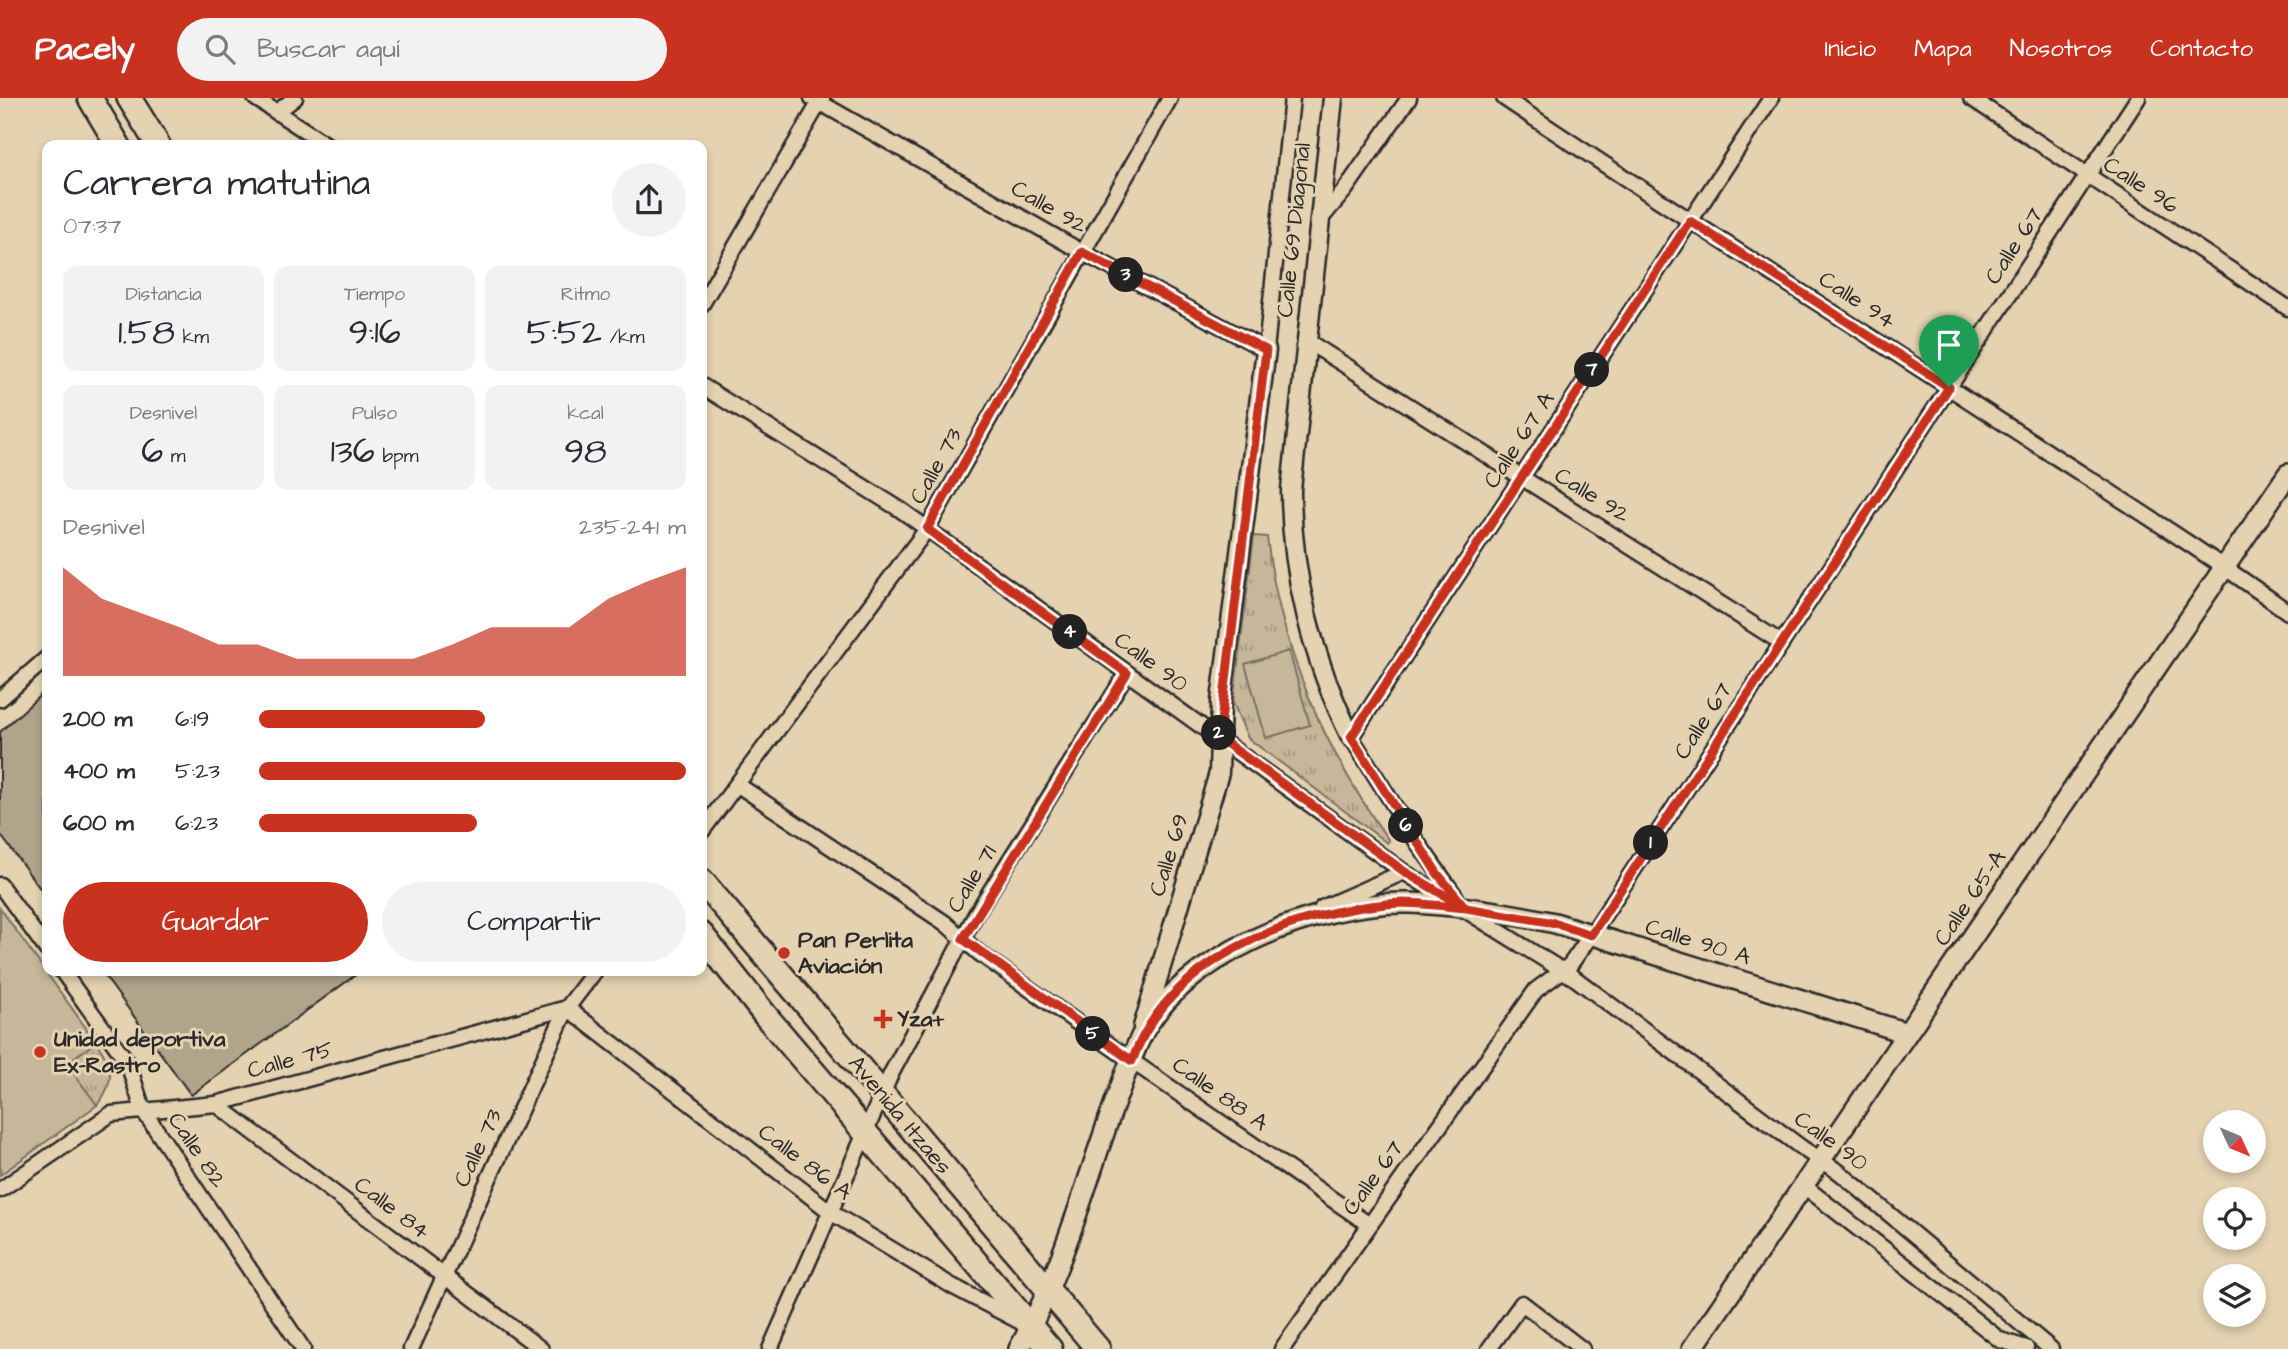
<!DOCTYPE html>
<html lang="es">
<head>
<meta charset="utf-8">
<style>
  :root { --surface:#fff; --page:#f2f2f3; --text:#2b2b33; --muted:#7c7c81; --accent:#c8321e }
  body { margin:0; font-family:"Architects Daughter",sans-serif; background:var(--page); color:var(--text); height:100vh; display:flex; flex-direction:column; font-size:26px; white-space:nowrap }
  * { box-sizing:border-box; margin:0 }
  p { font-size:23px; color:var(--muted) }
  .icon { flex:none; width:38px; height:38px; fill:none; stroke:currentColor; stroke-width:2; stroke-linecap:round; stroke-linejoin:round }
  .map { position:relative; flex:1; overflow:hidden }
  .drawer { position:absolute; left:42px; top:42px; width:665px; height:836px; display:flex; flex-direction:column; background:var(--surface); border-radius:14px; box-shadow:0 4px 10px #0003 }
  .drawer>* { flex:none }
  .needle { width:46px; rotate:134deg }
  .controls { position:absolute; left:2203px; top:1012px; display:grid; gap:14px }
  .controls a { display:grid; place-items:center; width:63px; height:63px; border-radius:50%; background:var(--surface); box-shadow:0 4px 10px #0003; font-size:35px }
  .pin { position:absolute; display:grid; place-items:center; width:60px; height:60px; color:#fff; margin:-72px -30px; border-radius:50% 50% 50% 0; rotate:-45deg; box-shadow:0 0 7px #0007 }
  .pin .icon { rotate:45deg }
  .km { position:absolute; width:35px; height:35px; margin:-18px; border-radius:50%; background:#222; color:#fff; font-size:19px; line-height:35px; text-align:center }
  .round { display:grid; place-items:center; flex:none; width:74px; height:74px; border-radius:37px; background:var(--page) }
  .head { display:flex; align-items:center; justify-content:space-between; height:119px; padding:0 21px }
  h1 { font-size:38px; font-weight:600; line-height:52px }
  .figures { display:grid; grid-template-columns:repeat(3,1fr); gap:10px; height:119px; padding:7px 21px }
  .figures div { display:grid; align-content:center; border-radius:14px; background:var(--page); text-align:center }
  .figures b { font-size:35px; font-weight:600 }
  .figures small { font-size:19px; font-weight:400 }
  .figures p { font-size:19px }
  .chart { height:196px; padding:14px 21px }
  .chart p { display:flex; justify-content:space-between }
  .chart svg { width:100%; height:126px; margin-top:7px; fill:var(--accent); opacity:.7 }
  .cta { display:flex; gap:14px; margin-top:auto; padding:14px 21px }
  .cta a { flex:1; height:80px; border-radius:42px; background:var(--accent); color:#fff; font-size:28px; font-weight:600; line-height:80px; text-align:center }
  .cta a+a { background:var(--page); color:var(--text) }
  ul { padding:0 21px; list-style:none; font-size:23px }
  li { display:grid; grid-template-columns:112px 84px 1fr; align-items:center; height:52px }
  li i { height:18px; border-radius:9px; background:var(--accent) }
  header { display:flex; align-items:center; gap:42px; box-sizing:border-box; height:98px; padding:0 35px; background:var(--accent); color:#fff }
  header strong { font-size:33px }
  nav { display:flex; gap:38px; margin-inline-start:auto; font-size:24px }
  .search { width:490px; height:63px; background:var(--page); display:flex; align-items:center; gap:18px; box-sizing:border-box; padding:0 24px; border-radius:38px; color:var(--muted); font-size:26px }
  .map>svg:first-child { display:block }
  .grass { fill:url(#grass-tufts); stroke:#787162; stroke-width:2 }
  .pitch { fill:#c6b79a; stroke:#787162; stroke-width:2 }
  .building { fill:#b0a48b; stroke:#2b2b2b; stroke-width:2 }
  .lines { fill:none; stroke-linecap:round; stroke-linejoin:round }
  .minor-casing { stroke:#2b2b2b; stroke-width:19 }
  .tertiary-casing { stroke:#2b2b2b; stroke-width:23 }
  .secondary-casing { stroke:#2b2b2b; stroke-width:24 }
  .primary-casing { stroke:#2b2b2b; stroke-width:28 }
  .minor { stroke:#e4d2b0; stroke-width:14 }
  .tertiary { stroke:#e4d2b0; stroke-width:18 }
  .secondary { stroke:#e4d2b0; stroke-width:19 }
  .primary { stroke:#e4d2b0; stroke-width:23 }
  .route-casing { stroke:#fff; stroke-width:14 }
  .route { stroke:#c8321e; stroke-width:9 }
  .poi-dot { fill:#c8321e; stroke:#e4d2b0; stroke-width:2.5 }
  .labels { text-anchor:middle; dominant-baseline:central; stroke-width:6; stroke-linejoin:round; paint-order:stroke }
  .street-label { font-size:23px; fill:#2b2b2b; stroke:#e4d2b0 }
  .poi-label { font-size:23px; font-weight:bold; fill:#2b2b2b; stroke:#e4d2b0; text-anchor:start }
</style>
</head>
<body>
<header>
<strong>Pacely</strong>
<div class="search"><svg class="icon" aria-label="search" viewBox="0 0 24 24"><circle cx="10" cy="10" r="6"/><path d="M15 15l6 6"/></svg>Buscar aquí</div>
<nav><a>Inicio</a><a>Mapa</a><a>Nosotros</a><a>Contacto</a></nav>
</header>
<div class="map">
<svg width="2288" height="1251" viewBox="0 0 2288 1251">
  <defs>
    <pattern id="grass-tufts" width="24" height="20" patternUnits="userSpaceOnUse" patternTransform="scale(1.75)"><rect width="24" height="20" fill="#c6b79a"/><path d="M3 7l-1-3M5 7V3M7 7l1-3M15 17l-1-3M17 17v-4M19 17l1-3" fill="none" stroke="#a1957e"/></pattern>
  </defs>
  <rect width="100%" height="100%" fill="#e4d2b0"/>
  <filter id="ink" filterUnits="userSpaceOnUse"><feTurbulence type="fractalNoise" baseFrequency=".0143" numOctaves="2"/><feDisplacementMap in="SourceGraphic" scale="14" xChannelSelector="R" yChannelSelector="G"/><feConvolveMatrix kernelMatrix="1 2 1 2 8 2 1 2 1" color-interpolation-filters="sRGB"/></filter>
  <g filter="url(#ink)">
    <g class="grass">
      <path d="M1254,438l13,1c13,113 57,211 122,304l-2,2 -139,-105 -15,-35z"/>
      <path d="M96,944c17,24 20,39 1,63l-31,-42z"/>
    </g>
    <g class="pitch">
      <path d="M1289,553l21,74 -44,13 -21,-74z"/>
      <path d="M0,810l96,134 -30,21 31,42 -97,70z"/>
    </g>
    <g class="building">
      <path d="M47,591v209l-47,-64v-102z"/>
      <path d="M101,873h260l-170,124z"/>
    </g>
    <g class="lines">
      <g class="minor-casing">
        <g id="minor">
          <path d="M255,0l72,47"/>
          <path d="M812,0l270,154 184,98 26,-252"/>
          <path d="M1504,0c182,122 367,238 550,358 79,51 158,101 234,156"/>
          <path d="M1971,0l317,210"/>
          <path d="M277,14l18,-14"/>
          <path d="M1319,123l26,-31 64,-92"/>
          <path d="M702,206l120,-206"/>
          <path d="M1307,243l475,302"/>
          <path d="M702,288l199,124 503,362 172,107 226,169 37,24 212,177"/>
          <path d="M0,601l47,-41"/>
          <path d="M738,687l207,138 34,30 131,93 258,178"/>
          <path d="M702,733l225,-302 243,-431"/>
          <path d="M0,787l47,65"/>
          <path d="M1456,799l-39,-55 -66,-105 420,-639"/>
          <path d="M1322,810l82,-36"/>
          <path d="M62,873l66,92 15,47 160,239"/>
          <path d="M567,910l265,205 120,73 67,35"/>
          <path d="M216,1006l325,245"/>
          <path d="M1804,1088l196,154 26,8"/>
          <path d="M0,1092l111,-76 105,-10 351,-96"/>
          <path d="M411,1251l156,-341 28,-37"/>
          <path d="M770,1251l121,-275 85,-160 151,-241"/>
          <path d="M1282,1251l254,-359 34,-25 21,-30 547,-837"/>
          <path d="M1489,1251l33,-46 60,46"/>
        </g>
      </g>
      <g class="tertiary-casing">
        <g id="tertiary">
          <path d="M1333,0l-42,392c0,84 22,171 60,247"/>
          <path d="M1143,929l76,-254 2,-72 45,-351"/>
        </g>
      </g>
      <g class="secondary-casing">
        <g id="secondary">
          <path d="M1019,1251c54,-96 75,-205 119,-306 38,-87 180,-142 270,-140 49,1 99,10 147,20l352,110"/>
          <path d="M1692,1251l596,-875"/>
        </g>
      </g>
      <g class="primary-casing">
        <g id="primary">
          <path d="M90,0l28,47"/>
          <path d="M129,0l29,47"/>
          <path d="M702,783l396,468"/>
          <path d="M702,837l63,80 285,334"/>
        </g>
      </g>
      <use href="#minor" class="minor"/>
      <use href="#tertiary" class="tertiary"/>
      <use href="#secondary" class="secondary"/>
      <use href="#primary" class="primary"/>
    </g>
  </g>
  <g class="lines" filter="url(#ink)">
    <g class="route-casing">
      <path id="route" d="M1949,289l-358,548 -36,-12 -89,-15 -61,-36 -186,-134 47,-388 -184,-98 -155,277 200,144 -164,266 169,122c37,-102 155,-147 255,-157 26,-3 53,2 79,4l-29,-35 -86,-136 339,-516 259,166"/>
    </g>
    <use href="#route" class="route"/>
  </g>
  <g class="poi-dot">
    <circle cx="784" cy="855" r="7"/>
    <path d="M879.5 910.5h7v7h7v7h-7v7h-7v-7h-7v-7h7z"/>
    <circle cx="40" cy="954" r="7"/>
  </g>
  <g class="labels">
    <g class="street-label">
      <text transform="translate(2141 87) rotate(33)">Calle 96</text>
      <text transform="translate(1049 109) rotate(30)">Calle 92</text>
      <text transform="translate(1294 132) rotate(-84)">Calle 69 Diagonal</text>
      <text transform="translate(2014 148) rotate(-57)">Calle 67</text>
      <text transform="translate(1857 202) rotate(33)">Calle 94</text>
      <text transform="translate(1519 342) rotate(-57)">Calle 67 A</text>
      <text transform="translate(936 368) rotate(-61)">Calle 73</text>
      <text transform="translate(1592 397) rotate(32)">Calle 92</text>
      <text transform="translate(1151 564) rotate(36)">Calle 90</text>
      <text transform="translate(1703 623) rotate(-57)">Calle 67</text>
      <text transform="translate(1169 757) rotate(-73)">Calle 69</text>
      <text transform="translate(972 781) rotate(-59)">Calle 71</text>
      <text transform="translate(1970 800) rotate(-56)">Calle 65-A</text>
      <text transform="translate(1698 844) rotate(17)">Calle 90 A</text>
      <text transform="translate(290 962) rotate(-15)">Calle 75</text>
      <text transform="translate(1220 996) rotate(35)">Calle 88 A</text>
      <text transform="translate(900 1017) rotate(50)">Avenida Itzaes</text>
      <text transform="translate(1831 1043) rotate(36)">Calle 90</text>
      <text transform="translate(478 1050) rotate(-65)">Calle 73</text>
      <text transform="translate(197 1052) rotate(56)">Calle 82</text>
      <text transform="translate(805 1064) rotate(37)">Calle 86 A</text>
      <text transform="translate(1373 1080) rotate(-54)">Calle 67</text>
      <text transform="translate(392 1110) rotate(37)">Calle 84</text>
    </g>
    <g class="poi-label">
      <text x="798" y="842">Pan Perlita<tspan x="798" dy="26">Aviación</tspan></text>
      <text x="897" y="921">Yza+</text>
      <text x="54" y="941">Unidad deportiva<tspan x="54" dy="26">Ex-Rastro</tspan></text>
    </g>
  </g>
</svg>
<div class="controls">
<a><svg class="needle" viewBox="-14 -14 28 28"><path d="M0-13l5 13h-10z" fill="#e53935"/><path d="M0 13l5-13h-10z" fill="#7c7c81"/></svg></a>
<a><svg class="icon" aria-label="locate" viewBox="0 0 24 24"><circle cx="12" cy="12" r="6"/><path d="M12 2v4M12 18v4M2 12h4M18 12h4"/></svg></a>
<a><svg class="icon" aria-label="layers" viewBox="0 0 24 24"><path d="M12 4l9 5-9 5-9-5zM3 14l9 5 9-5"/></svg></a>
</div>
<div class="pin" style="left:1949px;top:289px;background:#1e9e55"><svg class="icon" aria-label="arrive" viewBox="0 0 24 24"><path d="M6 21V4h12l-3 4 3 4H6"/></svg></div>
<b class="km" style="left:1651px;top:745px">1</b>
<b class="km" style="left:1219px;top:635px">2</b>
<b class="km" style="left:1126px;top:177px">3</b>
<b class="km" style="left:1070px;top:534px">4</b>
<b class="km" style="left:1093px;top:936px">5</b>
<b class="km" style="left:1406px;top:728px">6</b>
<b class="km" style="left:1592px;top:272px">7</b>
<section class="drawer">
<div class="head"><div><h1>Carrera matutina</h1><p>07:37</p></div><a class="round"><svg class="icon" aria-label="share" viewBox="0 0 24 24"><path d="M12 15V3M7 8l5-5 5 5M5 13v7h14v-7"/></svg></a></div>
<div class="figures">
<div><p>Distancia</p><b>1.58<small> km</small></b></div>
<div><p>Tiempo</p><b>9:16</b></div>
<div><p>Ritmo</p><b>5:52<small> /km</small></b></div>
</div>
<div class="figures">
<div><p>Desnivel</p><b>6<small> m</small></b></div>
<div><p>Pulso</p><b>136<small> bpm</small></b></div>
<div><p>kcal</p><b>98</b></div>
</div>
<div class="chart"><p><span>Desnivel</span>235–241 m</p>
<svg viewBox="0 0 160 44" preserveAspectRatio="none"><path d="M0 44V6L10 17L20 22L30 27L40 33L50 33L60 38L70 38L80 38L90 38L100 33L110 27L120 27L130 27L140 17L150 11L160 6V44z"/></svg>
</div>
<ul>
<li><b>200 m</b>6:19<i style="width:53%"></i></li>
<li><b>400 m</b>5:23<i style="width:100%"></i></li>
<li><b>600 m</b>6:23<i style="width:51%"></i></li>
</ul>
<div class="cta"><a>Guardar</a><a>Compartir</a></div>
</section>
</div>
</body>
</html>
